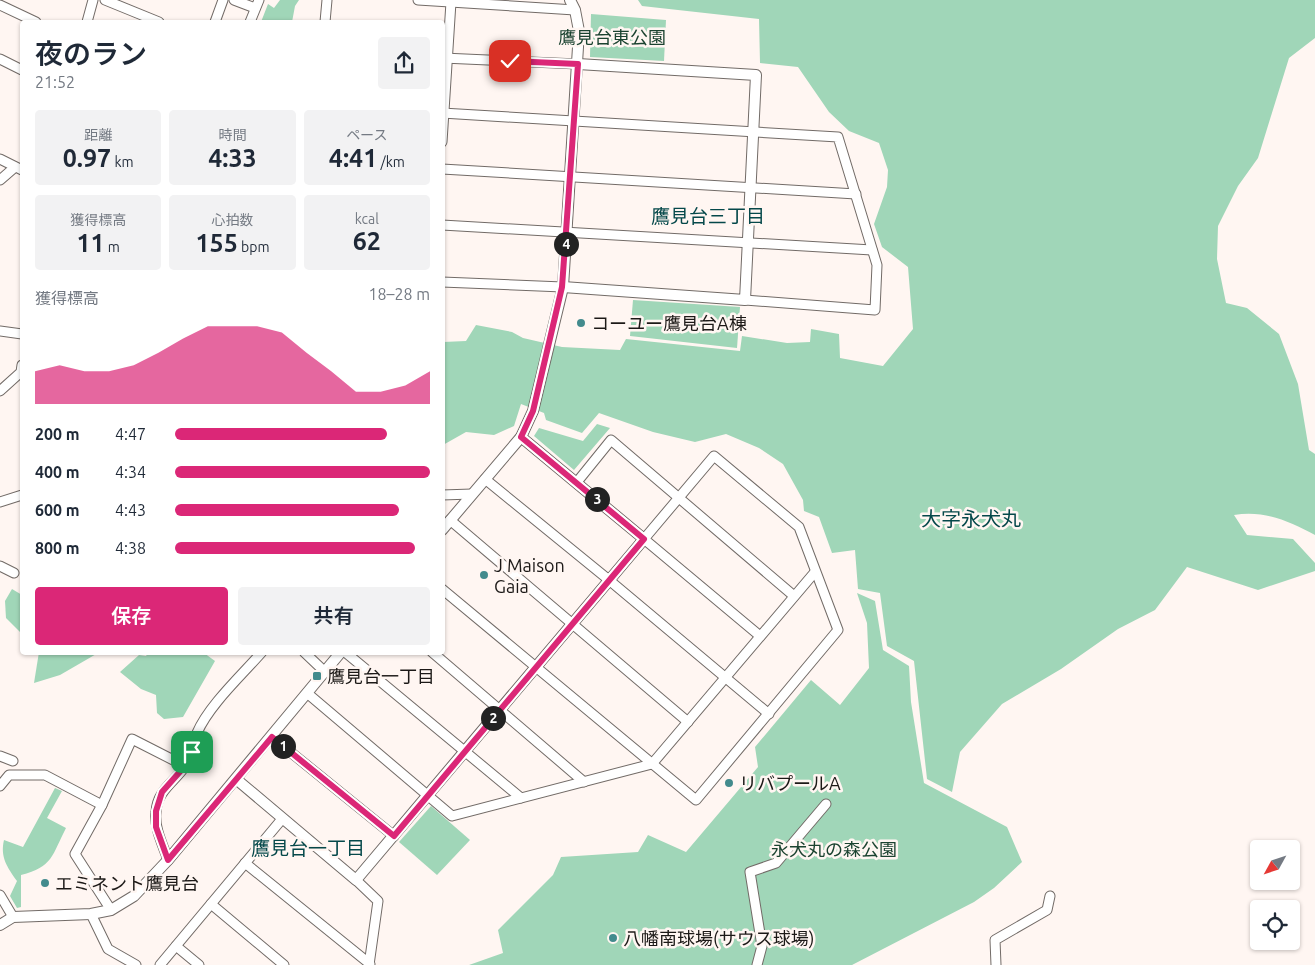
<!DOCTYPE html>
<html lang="ja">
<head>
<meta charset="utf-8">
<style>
  :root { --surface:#fff; --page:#f2f2f3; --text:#1f2937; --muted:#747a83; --accent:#db2777 }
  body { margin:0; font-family:Ubuntu,"Noto Sans JP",sans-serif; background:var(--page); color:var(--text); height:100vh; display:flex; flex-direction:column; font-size:19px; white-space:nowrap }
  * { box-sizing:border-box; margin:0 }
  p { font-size:16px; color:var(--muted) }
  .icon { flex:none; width:28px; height:28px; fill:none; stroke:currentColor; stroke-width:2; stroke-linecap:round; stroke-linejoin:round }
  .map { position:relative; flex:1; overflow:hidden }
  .side { position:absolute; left:20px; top:20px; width:425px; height:635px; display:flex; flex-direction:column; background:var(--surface); border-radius:5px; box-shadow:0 1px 4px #0004 }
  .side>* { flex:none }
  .needle { width:32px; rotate:230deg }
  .tools { position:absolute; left:1250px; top:840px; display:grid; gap:10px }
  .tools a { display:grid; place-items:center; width:50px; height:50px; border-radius:5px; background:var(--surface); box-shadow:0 1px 4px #0004; font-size:25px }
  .pin { position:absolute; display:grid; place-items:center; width:42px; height:42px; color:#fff; margin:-21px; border-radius:10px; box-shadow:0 2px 8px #0006 }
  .km { position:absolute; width:25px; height:25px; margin:-12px; border-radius:50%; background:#222; color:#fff; font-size:14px; line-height:25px; text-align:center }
  .round { display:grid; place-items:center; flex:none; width:52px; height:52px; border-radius:5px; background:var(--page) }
  .headline { display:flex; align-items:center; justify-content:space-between; height:85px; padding:0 15px }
  h1 { font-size:28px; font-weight:600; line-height:38px }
  .metrics { display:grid; grid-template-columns:repeat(3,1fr); gap:8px; height:85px; padding:5px 15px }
  .metrics div { display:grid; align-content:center; border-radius:5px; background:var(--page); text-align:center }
  .metrics b { font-size:25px; font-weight:600 }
  .metrics small { font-size:14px; font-weight:400 }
  .metrics p { font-size:14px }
  .chart { height:140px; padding:10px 15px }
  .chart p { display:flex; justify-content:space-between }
  .chart svg { width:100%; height:90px; margin-top:5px; fill:var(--accent); opacity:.7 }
  .cta { display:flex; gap:10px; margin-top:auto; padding:10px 15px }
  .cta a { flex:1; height:58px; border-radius:5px; background:var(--accent); color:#fff; font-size:20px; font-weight:600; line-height:58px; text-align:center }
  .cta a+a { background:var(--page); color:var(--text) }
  ul { padding:0 15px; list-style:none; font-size:16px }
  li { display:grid; grid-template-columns:80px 60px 1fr; align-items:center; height:38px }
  li i { height:12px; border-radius:6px; background:var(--accent) }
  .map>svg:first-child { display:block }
  .green { fill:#a0d6b8 }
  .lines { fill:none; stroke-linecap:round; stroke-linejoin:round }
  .minor-casing { stroke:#726b67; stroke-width:11 }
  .tertiary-casing { stroke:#726b67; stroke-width:12 }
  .minor { stroke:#fff; stroke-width:9 }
  .tertiary { stroke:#fff; stroke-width:10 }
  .route-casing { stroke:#fff; stroke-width:10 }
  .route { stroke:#db2777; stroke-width:6 }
  .poi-dot { fill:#438b8d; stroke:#fff6f2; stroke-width:2 }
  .labels { text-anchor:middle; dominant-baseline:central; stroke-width:5; stroke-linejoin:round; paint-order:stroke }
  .park-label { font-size:18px; fill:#1b4330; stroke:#fff6f2 }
  .poi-label { font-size:18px; fill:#1c1917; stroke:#fff6f2; text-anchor:start }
  .neighbourhood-label { font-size:19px; fill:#05484a; stroke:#fff6f2 }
  .quarter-label { font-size:20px; fill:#05484a; stroke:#fff6f2 }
</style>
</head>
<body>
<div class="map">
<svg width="1315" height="965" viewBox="0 0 1315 965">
  <rect width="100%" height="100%" fill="#fff6f2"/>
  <g class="green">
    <path d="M280,0h19l-4,6 -3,16h-31l7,-18 6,4z"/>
    <path d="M638,0h677v38l-26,20 -31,100 -20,28 -20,40 -1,33 9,44 21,5 32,26 19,50 11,66 6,4v81c-26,-14 -51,-25 -81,-20l13,20 46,4 22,24v8l-57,19 -71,-23 -32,43 -37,19 -57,40 -59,35 -42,48 -8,40 -25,-13 -13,-118 -27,-15 -7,-53 -22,-4 -3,-39 -23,3 -13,-36 -15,-6 -1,-11 -20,-36 -24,-16 -33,-14 -31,8 -42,-10 -54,-19 -17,20 -36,-13 -2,-7 -23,-9 -7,22 -20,9 -28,-3 -23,13v-103l23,-1 10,-16 36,7 11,6 39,9 58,3 6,-11 114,12 2,-15 45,7 23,-1 1,-13 28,5 1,24 43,8 30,-37 -5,-62 -26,-20 -8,-23 13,-37 1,-17 -9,-27 -30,-12 -20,-19 -31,-45 -38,-4 -1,-44 -117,-13z"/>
    <path d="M591,14l75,6 -2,41 -74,-4z"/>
    <path d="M633,300l107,7 -3,41 -107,-12z"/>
    <path d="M597,424l13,4 -36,42 -40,-34 5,-8 44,13z"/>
    <path d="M12,589l10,6v39l-16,-16 -1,-17z"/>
    <path d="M857,593l18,8 8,49 26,16 2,36 13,81 83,44 15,35 -28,26 -20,14 -122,63h-383l34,-12 -5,-23 55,-55 8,-18 77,-5 10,-17 38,17 72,-85 -3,-20 56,-67 29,25 29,-37 -2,-45z"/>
    <path d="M39,652h59v1l-38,22 -26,8z"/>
    <path d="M148,653h56l11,8 -32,56 -19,2 -7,-6 -1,-18 -15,-6 -21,-17 19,-17 7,1z"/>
    <path d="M55,788l7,3 -15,27 19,10c-14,27 -13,39 -45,47v32l-4,1 -7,-12 7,-15c-10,-14 -17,-24 -13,-41l19,7z"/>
    <path d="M431,806l39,34 -33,35 -38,-33z"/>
  </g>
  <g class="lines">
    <g class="minor-casing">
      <g id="minor">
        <path d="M105,0l54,22"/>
        <path d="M234,0l21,8"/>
        <path d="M418,0l157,10"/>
        <path d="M0,5l36,17"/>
        <path d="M87,22l6,-22"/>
        <path d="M215,22l8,-22"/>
        <path d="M250,22l9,-22"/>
        <path d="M325,22l2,-22"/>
        <path d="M443,58l135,6"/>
        <path d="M0,59l22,11"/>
        <path d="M442,113l396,24 39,128 -2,45 -130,-10"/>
        <path d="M442,142l9,-140"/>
        <path d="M0,159l22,11"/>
        <path d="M442,169l414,25"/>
        <path d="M0,180l15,-13"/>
        <path d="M442,225l430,25"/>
        <path d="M442,282l121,5"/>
        <path d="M0,331l22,3"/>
        <path d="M0,391l21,-19 1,-7"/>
        <path d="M485,479l124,101 160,134"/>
        <path d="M577,482l34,-42 183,156"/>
        <path d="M442,495l30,-1"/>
        <path d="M0,502l22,-7"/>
        <path d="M450,520l238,202"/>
        <path d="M0,566l14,7"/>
        <path d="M442,589l254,211 142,-170 -39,-103 -85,-71 -70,83 116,97"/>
        <path d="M304,652l21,20"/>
        <path d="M345,652l176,146"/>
        <path d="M432,652l152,130"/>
        <path d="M307,693l145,123 200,-52 163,-192"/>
        <path d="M272,737l122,99"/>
        <path d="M0,756l13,5"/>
        <path d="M0,786l9,-11h36l57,30"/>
        <path d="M168,860c-5,-15 -14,-32 -12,-48 1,-22 19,-30 30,-47 6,-10 7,-22 11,-32 12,-28 45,-58 65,-81"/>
        <path d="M245,863l125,101"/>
        <path d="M356,880l22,21 -9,64"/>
        <path d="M0,895l13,22"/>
        <path d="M211,904l73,61"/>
        <path d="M111,910l-36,-56 27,-49 30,-66 53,27"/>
        <path d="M91,914l17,35 28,16"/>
        <path d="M176,946l23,19"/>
        <path d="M160,965l122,-146"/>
        <path d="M757,965l5,-19 -12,-74 26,-9 50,-59"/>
        <path d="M996,965l-1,-25 52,-30 3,-14"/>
      </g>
    </g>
    <g class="tertiary-casing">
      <g id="tertiary">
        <path d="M563,287l182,13 11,-225 -178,-11"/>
        <path d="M442,530l79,-93 12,-26 30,-124 16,-256 -4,-21 -5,-10"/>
        <path d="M236,779l120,101 288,-341 -123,-102"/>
        <path d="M0,925l13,-8 78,-3 20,-4 23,-14 34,-36 173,-208"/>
      </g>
    </g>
    <use href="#minor" class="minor"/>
    <use href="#tertiary" class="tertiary"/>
  </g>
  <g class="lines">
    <g class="route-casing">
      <path id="route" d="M192,752l-7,14 -23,26 -6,19v16l12,33 104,-123 122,99 250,-297 -123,-102 12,-26 29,-124 16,-223 -68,-3"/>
    </g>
    <use href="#route" class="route"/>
  </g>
  <g class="poi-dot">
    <circle cx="581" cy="323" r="5"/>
    <circle cx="484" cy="575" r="5"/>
    <rect x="312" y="671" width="10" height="10" rx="2.5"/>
    <circle cx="729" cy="783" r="5"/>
    <circle cx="45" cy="883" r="5"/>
    <circle cx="613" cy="938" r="5"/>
  </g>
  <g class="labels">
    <g class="park-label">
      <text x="612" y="37">鷹見台東公園</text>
      <text x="834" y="849">永犬丸の森公園</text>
    </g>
    <g class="poi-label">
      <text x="591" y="323">コーユー鷹見台A棟</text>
      <text x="494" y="565">J Maison<tspan x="494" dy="21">Gaia</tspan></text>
      <text x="327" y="676">鷹見台一丁目</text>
      <text x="739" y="783">リバプールA</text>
      <text x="55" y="883">エミネント鷹見台</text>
      <text x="623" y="938">八幡南球場(サウス球場)</text>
    </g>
    <g class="neighbourhood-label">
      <text x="708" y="216">鷹見台三丁目</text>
      <text x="308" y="848">鷹見台一丁目</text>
    </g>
    <g class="quarter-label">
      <text x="971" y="518">大字永犬丸</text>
    </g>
  </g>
</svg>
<div class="tools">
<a><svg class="needle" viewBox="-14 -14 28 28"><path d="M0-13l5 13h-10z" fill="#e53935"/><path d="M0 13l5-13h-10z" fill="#747a83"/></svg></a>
<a><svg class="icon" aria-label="locate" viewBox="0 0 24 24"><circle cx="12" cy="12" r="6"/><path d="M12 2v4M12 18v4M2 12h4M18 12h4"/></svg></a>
</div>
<div class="pin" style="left:192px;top:752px;background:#1e9e55"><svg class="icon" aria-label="arrive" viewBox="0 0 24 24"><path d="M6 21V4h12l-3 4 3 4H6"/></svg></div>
<div class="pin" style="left:510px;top:61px;background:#d93025"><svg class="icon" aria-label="check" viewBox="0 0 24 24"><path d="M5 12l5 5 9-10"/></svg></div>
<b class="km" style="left:283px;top:746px">1</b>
<b class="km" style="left:493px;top:718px">2</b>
<b class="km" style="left:597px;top:499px">3</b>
<b class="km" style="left:566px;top:244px">4</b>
<section class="side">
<div class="headline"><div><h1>夜のラン</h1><p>21:52</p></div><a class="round"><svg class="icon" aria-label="share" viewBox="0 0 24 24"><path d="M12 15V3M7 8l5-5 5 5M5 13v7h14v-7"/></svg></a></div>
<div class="metrics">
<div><p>距離</p><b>0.97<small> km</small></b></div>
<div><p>時間</p><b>4:33</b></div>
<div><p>ペース</p><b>4:41<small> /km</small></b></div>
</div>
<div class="metrics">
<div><p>獲得標高</p><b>11<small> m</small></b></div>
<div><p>心拍数</p><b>155<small> bpm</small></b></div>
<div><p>kcal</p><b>62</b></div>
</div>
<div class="chart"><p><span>獲得標高</span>18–28 m</p>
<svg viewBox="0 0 160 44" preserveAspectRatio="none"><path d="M0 44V28L10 25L20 28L30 28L40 25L50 19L60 12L70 6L80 6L90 6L100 9L110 19L120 28L130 38L140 38L150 35L160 28V44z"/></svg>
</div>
<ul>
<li><b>200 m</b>4:47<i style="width:83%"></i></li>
<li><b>400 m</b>4:34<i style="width:100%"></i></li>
<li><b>600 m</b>4:43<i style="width:88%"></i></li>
<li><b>800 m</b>4:38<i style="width:94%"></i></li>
</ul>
<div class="cta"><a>保存</a><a>共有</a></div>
</section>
</div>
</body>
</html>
